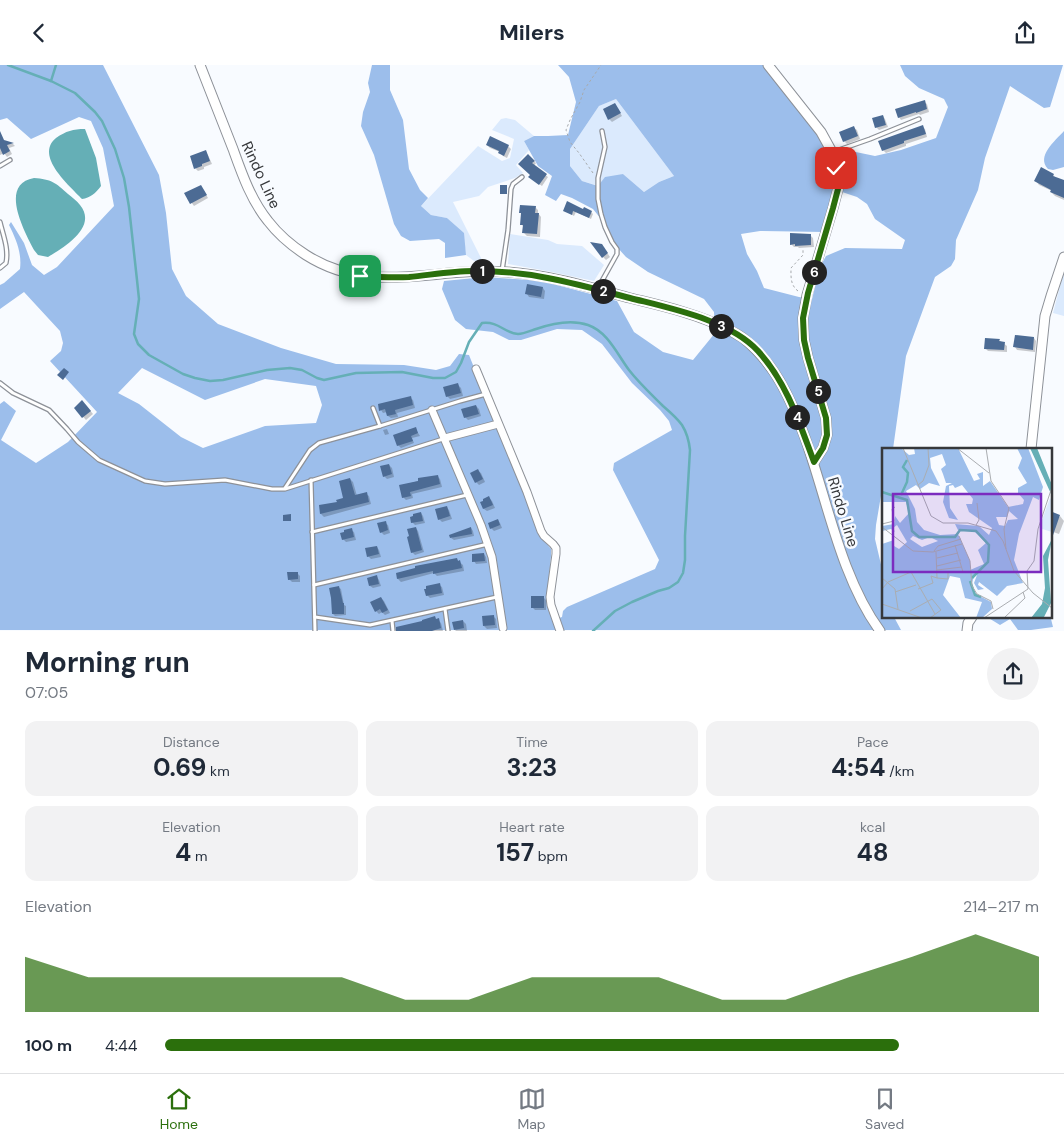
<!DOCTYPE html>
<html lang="en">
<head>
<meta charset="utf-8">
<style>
  :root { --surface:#fff; --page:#f2f2f3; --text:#1f2937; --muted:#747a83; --line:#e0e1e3; --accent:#2b6f0c }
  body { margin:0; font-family:"DM Sans",sans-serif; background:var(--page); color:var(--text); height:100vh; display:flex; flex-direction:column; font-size:19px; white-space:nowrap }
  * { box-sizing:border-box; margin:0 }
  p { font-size:16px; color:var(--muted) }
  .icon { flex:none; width:28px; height:28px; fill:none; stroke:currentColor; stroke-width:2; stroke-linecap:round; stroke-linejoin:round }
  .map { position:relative; height:566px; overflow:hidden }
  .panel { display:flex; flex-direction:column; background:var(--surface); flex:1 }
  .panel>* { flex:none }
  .pin { position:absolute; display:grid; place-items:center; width:42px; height:42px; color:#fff; margin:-21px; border-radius:10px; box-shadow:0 2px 8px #0006 }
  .km { position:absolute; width:25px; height:25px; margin:-12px; border-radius:50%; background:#222; color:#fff; font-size:14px; line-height:25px; text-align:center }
  .round { display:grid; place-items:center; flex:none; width:52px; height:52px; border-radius:26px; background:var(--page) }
  .summary { display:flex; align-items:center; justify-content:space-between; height:85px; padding:0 25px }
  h1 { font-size:28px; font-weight:700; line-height:38px }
  .stats { display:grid; grid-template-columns:repeat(3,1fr); gap:8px; height:85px; padding:5px 25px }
  .stats div { display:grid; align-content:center; border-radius:12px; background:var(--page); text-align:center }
  .stats b { font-size:25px; font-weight:700 }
  .stats small { font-size:14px; font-weight:400 }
  .stats p { font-size:14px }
  .chart { height:140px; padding:10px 25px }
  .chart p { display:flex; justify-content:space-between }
  .chart svg { width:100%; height:90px; margin-top:5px; fill:var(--accent); opacity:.7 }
  ul { padding:0 25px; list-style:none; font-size:16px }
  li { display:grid; grid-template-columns:80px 60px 1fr; align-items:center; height:38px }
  li i { height:12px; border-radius:6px; background:var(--accent) }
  header { display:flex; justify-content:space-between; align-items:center; height:65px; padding:0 25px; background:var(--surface); font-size:22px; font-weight:700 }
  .dock { display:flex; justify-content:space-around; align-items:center; height:70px; border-top:1px solid var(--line); background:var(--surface); font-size:14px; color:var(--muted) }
  .dock a { display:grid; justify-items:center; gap:2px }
  .dock .active { color:var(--accent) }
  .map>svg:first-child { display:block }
  .green { fill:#dbeafd }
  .forest { fill:#9cbeeb; fill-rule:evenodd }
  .water { fill:#65afb6 }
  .shadow { fill:#0003 }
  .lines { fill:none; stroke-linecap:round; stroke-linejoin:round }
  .stream { stroke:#65afb6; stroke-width:2.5 }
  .building { fill:#4c6b94 }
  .service-casing { stroke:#8d9198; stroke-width:5.5 }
  .minor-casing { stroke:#8d9198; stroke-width:9 }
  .tertiary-casing { stroke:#8d9198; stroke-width:11 }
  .path { stroke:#a7aaad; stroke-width:1; stroke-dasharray:2.5 2.5; stroke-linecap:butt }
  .service { stroke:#fff; stroke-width:3 }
  .minor { stroke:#fff; stroke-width:7 }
  .tertiary { stroke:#fff; stroke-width:9 }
  .route-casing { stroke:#fff; stroke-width:10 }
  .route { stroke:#2b6f0c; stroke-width:6 }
  .labels { text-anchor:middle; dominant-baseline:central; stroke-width:5; stroke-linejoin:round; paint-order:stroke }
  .street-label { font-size:15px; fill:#36383b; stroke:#f8fbff }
  .inset-river { fill:none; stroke:#65afb6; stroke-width:2.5 }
  .inset-road { fill:none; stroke:#aaadb1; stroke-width:1 }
  .view { fill:#7b2cbf; fill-opacity:0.15; stroke:#7b2cbf; stroke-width:2.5 }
  .inset-edge { fill:none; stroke:#36383b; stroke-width:2.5 }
</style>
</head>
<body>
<header><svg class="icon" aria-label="back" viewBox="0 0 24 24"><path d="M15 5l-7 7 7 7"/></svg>Milers<svg class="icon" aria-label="share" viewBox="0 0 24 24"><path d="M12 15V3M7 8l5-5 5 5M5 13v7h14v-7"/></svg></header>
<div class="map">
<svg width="1064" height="566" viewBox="0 0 1064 566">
  <rect width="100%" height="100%" fill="#f8fbff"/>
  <g class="green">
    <path d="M616,34l58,77 -15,6 -15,10 -21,-18 -24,12 -17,-5 -12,-15v-17l29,-43z"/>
    <path d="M506,53l9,2 19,16 -10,5 5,9 -13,15 7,8 -8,5 -27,9 -9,9 -26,6 30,60 -9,-1 -8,-6 -3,-22 -16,-15 -16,-3 -10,-9 57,-60 24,15 8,-3 4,-19 -22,-9 9,-11z"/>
    <path d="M510,169l38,6 9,4 25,2 22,19 -10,16 -47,-10 -39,-7z"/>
    <path d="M1064,206v45l-11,-3z"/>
  </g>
  <g class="forest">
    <path d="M0,0h103l56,110 7,38 6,56 14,27 32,28 63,24 55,16 68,1 32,5 14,-4 9,-12 10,1 73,183 9,11v7l-4,46 6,18 9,-3 1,-6 4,-4 88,-38 4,-9 -46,-90 1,-7 58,-33 -3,-9 -9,-11 -28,-27 -30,-39 -20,-14 -25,-1 -36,11h-12l-16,-8 -27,-3 -11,-9 -13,-31 2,-8 41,-4 57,4 75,20 17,31 29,20 30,8 22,-27 -1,-21 -10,-13 -56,-27 -22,-15 -18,-20 -7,-18 -8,-10 -21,-11 -11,-4 -5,7 -11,-6 7,-19 -14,-10 -14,-25 10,-5h14l20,-1 8,-33 -7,-25 -11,-12h206l52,68 15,24 20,-6 24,5 26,-6 35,-12 12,-31 -4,-8 -25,-11 -14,-12 -5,-11h163l-13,42 -6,1 -34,-22 -25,72 -7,32 -22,50 -1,19 -4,7 -16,11 -29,79 -13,93h-10v35l-7,41 -1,14 8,34v44h11l7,13h-901v-226l4,-3 12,10 -15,29 35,23 32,-21 29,-30 -47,-51 11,-10 2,-8 -3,-12 -36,-39 -24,17v-24l4,-2 16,-14c2,-16 -4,-30 -11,-44l2,-3 13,21 8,22 12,10 13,-8 57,-61 -11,-58 -12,-27 -12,-4 -48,22 -24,-21 -7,2zM616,34l58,77 -15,6 -15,10 -21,-18 -18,3 -7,9 -16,-5 -12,-15v-17l29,-43zM834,121l8,6 15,5 10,7 8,15 30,21 -3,9 -57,-1 -19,8 -6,11 -8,32 -13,-2 -35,-9 -7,-17 -10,-17 -6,-20 19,-3 64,1zM142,303l63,32 60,-21 51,7 6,19 -6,18 -51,3 -62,22 -22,-11 -42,-33 -21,-11z"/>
    <path d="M372,0h18v25l13,30 6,49 11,21 8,8 -7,8 10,9 16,3 17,15 2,22 -21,3v-15l-6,-4 -29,2 -9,-5 -7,-12 -20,-69 -13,-29 2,-14 7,-20 -2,-9z"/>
    <path d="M1064,66v36l-11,3 -5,-1c-12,-13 7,-28 16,-38z"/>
    <path d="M1050,550l3,12 -22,3h-13l-8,-11 -10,6 -13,-8h63z"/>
  </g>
  <g class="water">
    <path d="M85,64l11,29 5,28c-5,7 -11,12 -19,13 -12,-13 -48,-43 -26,-61 10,-7 17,-9 29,-9z"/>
    <path d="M34,113c17,1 22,5 34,16 4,3 9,7 12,11 18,22 -16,42 -32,52l-10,-2 -4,-5c-12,-23 -34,-66 0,-72z"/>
  </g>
  <g class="shadow">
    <path d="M924,37l3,2 2,8 -9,3 -1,-1 -18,6 -2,-3z"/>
    <path d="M615,39l7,12 -10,6 -3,-3z"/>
    <path d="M883,51l2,3 3,8 -9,3 -3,-3z"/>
    <path d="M922,62l3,2 2,8 -21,7v2l-20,7 -3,-3z"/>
    <path d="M854,63l3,2 3,9 -13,5 -3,-3z"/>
    <path d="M2,75l11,4 2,2 -6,2 3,6 -5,3 -3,-4 -4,2v-13z"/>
    <path d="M487,80l21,1 3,3 -4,9 -4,-2 -3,-3v-1l-10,-4z"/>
    <path d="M206,87l2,3 4,9 -8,3v2l-6,2 -3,-3z"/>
    <path d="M528,91l8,7 -2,3 14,11 -6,9 -10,-7z"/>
    <path d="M1053,110l4,4 7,3v18l-9,-4 -4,-4 1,-1 -13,-6 -3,-4z"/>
    <path d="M203,124l5,9 -14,8 -9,-12z"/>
    <path d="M535,142l3,3v3l3,4 -1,20 -13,-1 -3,-3v-6l-3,-3z"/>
    <path d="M564,145h20l7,2 2,2 -2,5 -15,-7 -2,4z"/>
    <path d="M810,170l3,3 1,9 -15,1 -1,-1h-4l-3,-3z"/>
    <path d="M604,183l6,9 -4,3 -3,-3z"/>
    <path d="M543,223l2,3 -1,8 -15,-2 -2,-3z"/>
    <path d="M1034,273l2,3 -1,11 -18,-2 -2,-3z"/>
    <path d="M999,275l8,6v6l-19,-1 -3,-3z"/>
    <path d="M458,320l3,3 2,8 -13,3 -3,-3z"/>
    <path d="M410,333l3,2 2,8 -18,5 1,4 -7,1 -3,-2 -1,-4 -4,1 -2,-3z"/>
    <path d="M85,339l8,10 -7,6 -11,-12z"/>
    <path d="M476,341l3,3 2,7 -13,4 -3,-3z"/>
    <path d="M415,363l5,8 -8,2 2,5 -13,5 -3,-3z"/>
    <path d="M387,364l2,5 -4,1 -2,-5z"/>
    <path d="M389,400l3,3 2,9 -7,2 -3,-3z"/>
    <path d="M478,406l3,2 4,9 -6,3 -3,-3z"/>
    <path d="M437,411l3,3 2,8 -30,7 1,4 -7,2 -3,-3 -3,-11z"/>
    <path d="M350,414l3,3 4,14 9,-2 3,2 2,8 -47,13 -3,-3 -1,-8 18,-3 7,-4z"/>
    <path d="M489,433l3,3 3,7 -8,3 -3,-2 -3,-6z"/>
    <path d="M446,442l3,3 3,9 -10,3 -3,-3z"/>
    <path d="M421,448l2,3 2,7 -10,2 -3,-3z"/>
    <path d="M1060,451l4,5 -5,13 -9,-3z"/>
    <path d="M498,455l2,3 2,5 -8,3 -3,-3z"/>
    <path d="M385,458l3,2 2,8 -6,2 -3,-3z"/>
    <path d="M416,463l2,3 6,21 -9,3 -3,-3z"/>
    <path d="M471,463l2,3 1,5 -20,4 -3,-2z"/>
    <path d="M351,465l3,2 2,8 -10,2 -3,-3z"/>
    <path d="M377,482l2,3 2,7 -10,2 -3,-3z"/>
    <path d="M484,489l2,3 1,6 -11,1 -2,-3z"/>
    <path d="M456,494l7,6 1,6 -27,5 -3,-3 -33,9 -3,-3 -1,-5z"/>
    <path d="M297,508l3,3v6h-8l-3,-3z"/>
    <path d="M377,512l2,3 2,6 -8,2 -3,-2z"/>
    <path d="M439,520l3,2 2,8 -14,3 -3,-3z"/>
    <path d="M338,522l3,2 3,16 2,1v9l-11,1 -2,-2z"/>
    <path d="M543,532l3,3v10h-11l-3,-3z"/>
    <path d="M381,533l3,3 6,12 -5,2 -3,-3 -3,2 -3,-3z"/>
    <path d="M493,551l3,3 1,9 -10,1 -3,-3z"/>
    <path d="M438,555l3,3 2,8h-40z"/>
    <path d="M463,556l3,3 1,7h-11l-1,-1z"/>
  </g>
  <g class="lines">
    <g class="stream">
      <path d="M8,0l43,16 24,12 20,19 7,9 13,28 9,29 5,29 8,73 2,19 -5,35 4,10 11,11 34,19 12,4 15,3 13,-1 44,-10 23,-2 12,2 15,8 7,2 32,-7 46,-1 31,6h12l11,-6 5,-9 8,-21 13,-19c17,-2 22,10 36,11 5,0 12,-3 18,-5 17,-6 35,-10 52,-4 20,7 29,29 41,45 10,13 22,24 34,36 7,6 14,12 19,19 5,8 7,16 8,25l-5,86v24l-2,13 -5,9 -9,6 -11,3 -26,11 -17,9 -22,20"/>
      <path d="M51,16l5,-16"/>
    </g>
  </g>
  <g class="building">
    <path d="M925,35l2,9 -11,4v-1l-18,6 -3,-9z"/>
    <path d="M615,38l6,10 -13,7 -5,-11z"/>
    <path d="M883,50l3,10 -11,3 -3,-10z"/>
    <path d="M923,60l3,9 -22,7v2l-22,8 -4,-10z"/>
    <path d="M854,61l4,10 -15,6 -4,-10z"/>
    <path d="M0,66l4,9 10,3 -7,2 3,6 -7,4 -3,-7z"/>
    <path d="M490,71l19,9 -5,11 -6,-3 1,-2 -13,-6z"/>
    <path d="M206,85l4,11 -8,3v2l-8,3 -4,-13z"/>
    <path d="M528,89l7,7 -3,2 15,11 -8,11 -11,-8 2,-2 -12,-11z"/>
    <path d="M1041,102l13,7 -1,2 11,4v18l-14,-6 1,-2 -17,-9z"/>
    <path d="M201,120l6,10 -17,9 -6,-11z"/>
    <rect x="500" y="120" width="7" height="9"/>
    <path d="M567,136l16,8 1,-2 8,4 -3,7 -16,-7 -1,4 -9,-4z"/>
    <path d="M520,140l16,1 -1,7h4l-2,21 -15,-1 1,-8h-3l1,-12h-2z"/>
    <path d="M790,168l21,1v11l-16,1v-2l-5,1z"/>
    <path d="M590,177l12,2 6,9 -6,5z"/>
    <path d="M527,219l16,3 -2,10 -16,-3z"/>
    <path d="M1015,270l19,2 -1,13 -20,-3z"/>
    <path d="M985,273l15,1 -1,2 6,1 -1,8 -20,-1z"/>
    <path d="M64,303l5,4 -6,8 -6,-5z"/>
    <path d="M458,318l3,10 -15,4 -3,-10z"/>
    <path d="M411,331l2,9 -18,5 1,4 -9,2 -2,-7 -6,2 -1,-7z"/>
    <path d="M82,335l9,11 -9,7 -8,-10z"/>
    <path d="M476,340l3,9 -15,4 -3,-9z"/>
    <path d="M416,362l2,6 -7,3 2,5 -16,5 -4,-11z"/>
    <path d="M389,399l3,10 -9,3 -3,-11z"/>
    <path d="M478,404l5,10 -8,4 -5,-10z"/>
    <path d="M438,410l2,9 -30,8 1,4 -9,2 -3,-13 19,-4v-3z"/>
    <path d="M350,413l5,17 12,-3 2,10 -49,12 -1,-9 18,-3 -1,-2 7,-2 -4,-17z"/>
    <path d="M489,431l4,9 -10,4 -3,-7 3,-1v-2z"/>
    <path d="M447,441l3,10 -12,4 -3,-11z"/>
    <path d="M1050,446l10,4 -9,26h-1z"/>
    <path d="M421,447l2,9 -12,2 -1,-6 3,-1v-2z"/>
    <path d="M291,449v7h-8v-6z"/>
    <path d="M498,454l2,6 -10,4 -2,-6z"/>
    <path d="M386,456l2,9 -8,3 -3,-10z"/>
    <path d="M416,462l6,23 -11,3 -4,-16 2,-1 -2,-7z"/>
    <path d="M471,462l1,7 -22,4 -1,-3z"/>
    <path d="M352,463l2,9 -12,3 -2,-7 4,-1v-2z"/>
    <path d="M377,481l2,8 -12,3 -2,-9z"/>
    <path d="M484,488l1,8 -13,1v-8z"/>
    <path d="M457,493l1,3 2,-1 2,8 -29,6v-3l-36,8 -1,-6 19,-5v-2z"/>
    <path d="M287,507h11v7l-10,1z"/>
    <path d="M377,510l2,9 -10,2 -2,-8z"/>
    <path d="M440,518l2,10 -16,3 -2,-7h2v-3z"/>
    <path d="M339,521l4,17h1v11h-12l-1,-16 -2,-10z"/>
    <rect x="531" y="531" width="13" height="12"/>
    <path d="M381,532l7,13 -6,3 -2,-4 -5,3 -5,-10z"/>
    <path d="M494,550l1,10 -12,1 -1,-10z"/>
    <path d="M435,551l1,3 3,-1 2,10 -9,3h-36v-4l26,-6v-1z"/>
    <path d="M463,555l1,8 -10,2 -2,-8z"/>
  </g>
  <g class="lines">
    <g class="service-casing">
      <g id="service">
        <path d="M833,87l37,-13 49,-20"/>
        <path d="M0,101l10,-6"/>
        <path d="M0,157c3,13 9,27 6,41l-6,5"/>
        <path d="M502,206l6,-41 3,-41 2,-5 9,-7"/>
        <path d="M598,223l19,-34v-5l-5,-7 -7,-15 -4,-13 -3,-15v-21l7,-31 -3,-16"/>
        <path d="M0,318l13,10 36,17 18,19 11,13 21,18 46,21 20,3 60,-4 47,9h13l158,-50"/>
        <path d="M373,343l7,18"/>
        <path d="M311,415l4,151"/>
        <path d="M285,423l25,-38 9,-7 61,-17 80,-25 26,-7"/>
        <path d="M312,467l155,-37"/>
        <path d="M314,520l174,-41"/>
        <path d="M445,544l3,22"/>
        <path d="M315,552l55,8 127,-28"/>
        <path d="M392,556l1,10"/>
      </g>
    </g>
    <g class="minor-casing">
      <g id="minor">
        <path d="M476,304l51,123 14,39 3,5 9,8 3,4v6l-6,43 1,8 9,26"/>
        <path d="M432,345l49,115 11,32 11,71"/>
        <path d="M445,373l53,-14"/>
      </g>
    </g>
    <g class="tertiary-casing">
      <g id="tertiary">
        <path d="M200,0c11,28 22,56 33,84 9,25 18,51 35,72 10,13 24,25 38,34 66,42 129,11 201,17 42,3 82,15 123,26 32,8 65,15 95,30 6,3 12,6 18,10 32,26 47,59 61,97 23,63 36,141 76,196"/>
        <path d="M768,0l53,67 11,20 5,16 1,21 -5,19 -26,87 -4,23 1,22 4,18 18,60 1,17 -4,13 -9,14"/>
        <path d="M1031,384l14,-133 6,-20 13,-39"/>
        <path d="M967,566l1,-8 4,-6"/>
      </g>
    </g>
    <g class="path">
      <path d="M593,108l-14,-20 -9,-11 -4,-12 4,-10 10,-18 4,-12 17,-25"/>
      <path d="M798,226c-8,-6 -7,-15 -7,-23l12,-13v-6"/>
    </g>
    <use href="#service" class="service"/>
    <use href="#minor" class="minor"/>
    <use href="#tertiary" class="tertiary"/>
  </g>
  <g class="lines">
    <g class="route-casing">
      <path id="route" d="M360,211c16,1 32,2 49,1 21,-2 43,-6 64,-6 55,-1 104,13 157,27 39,10 100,22 128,53 29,32 41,71 56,111l9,-14 4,-13 -1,-17 -18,-60 -4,-18 -1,-22 5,-25 25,-85 5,-19 -2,-21"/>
    </g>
    <use href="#route" class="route"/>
  </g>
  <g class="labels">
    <g class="street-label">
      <text transform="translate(261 110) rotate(65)">Rindo Line</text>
      <text transform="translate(843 447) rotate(73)">Rindo Line</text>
    </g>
  </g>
  <g transform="translate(882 383)">
    <rect width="170" height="170" fill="#f8fbff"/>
    <path d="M168,50l2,3v34h-1l1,-3 -13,-4z" fill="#dbeafd"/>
    <path d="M0,0h19l8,7 6,-1 -1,-6h44l16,33 6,-2 -3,-5 6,-2v14l7,-5 18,26 15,-3 1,-4 -6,-7v-5l9,-5 -9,-15 4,-10 -5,-10h11l15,39 -4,13 -6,-3 -14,37 -5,26 9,23 -16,3 -10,10 -18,-14 -1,3 6,4 -6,1 -4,-7 3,-8 -3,1 -3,11 5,7 15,8 1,7 -10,9h-6l6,-16 -17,-4 -5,-20 -10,-2 -7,19 18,23h-79v-74l12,-4v6l5,3 8,-7 -10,-17 -4,3 2,4 -4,-3 -9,2v-5l12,-2 1,-8 5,7 9,-10 -3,-11h-24zM60,6l4,11 -5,4 2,5 3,9h6l-6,3 -3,16 6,16 9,2 -8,-12 -1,-22 4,-1 2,3 7,-3 11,14 -1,5h-6l3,8 23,16 -3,7 -10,-9 -24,-2 3,6 16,1 12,12 -8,7 6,14 -14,6v-9l-12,-27 -18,1 -16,-5 -7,-8 -2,-13 -9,-18 10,-6 4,4 9,-6 11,3 -9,-18 -1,-10zM127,63l9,8 -10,1 -3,6 -6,-1 -3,-8h11zM31,88l9,4 8,-3 8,4 -16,6 -12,-8z" fill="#9cbeeb" fill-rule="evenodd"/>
    <path d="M148,0h7l15,37v11zM170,91l-4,21 3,43 -7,14 -13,1 11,-14 3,-16 -2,-32z" fill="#65afb6"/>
    <path class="inset-river" d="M0,44l25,8 5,31 7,6h36l5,-7 16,1 13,14 -1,17 -16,16M19,47l6,-13 1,-9 -5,-6 4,-7M88,133l5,14 6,2"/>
    <path class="inset-road" d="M21,0l28,68 12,7h25l28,8 7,10 11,30 19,22 19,15M75,0l32,25M104,0l5,33 18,27 -5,21 2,20M36,37l5,-4 6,-16 -1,-17M0,76l12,-3 -2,-12 3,-2M94,77l3,-5 -2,-17M0,79l31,24 20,1 29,-8M77,88l11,25 2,25 5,8 14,7 2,8M73,97l8,27M52,103l4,-5 23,-7M55,110l21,-5M55,118l24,-6M55,122l25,-3M0,130l13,11 3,20M55,130l11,1v-8M0,141l6,-7 23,-10 24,42M36,141l15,-6 -2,-7 6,2 -1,-26M13,144l21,-7M0,156l40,14M28,163l22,-12 9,11 -11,8M102,170l44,-29 -1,-18 7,-10 4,-32 14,-42M122,170l21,-20 -2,-6"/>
    <path class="view" d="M11,46h148v78h-148z"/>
    <rect width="170" height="170" class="inset-edge"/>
  </g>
</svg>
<div class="pin" style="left:360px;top:211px;background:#1e9e55"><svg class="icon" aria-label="arrive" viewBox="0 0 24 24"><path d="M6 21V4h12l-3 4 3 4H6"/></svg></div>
<div class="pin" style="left:836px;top:103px;background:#d93025"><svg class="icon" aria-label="check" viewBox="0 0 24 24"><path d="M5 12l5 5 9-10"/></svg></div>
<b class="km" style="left:482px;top:206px">1</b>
<b class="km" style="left:603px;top:226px">2</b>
<b class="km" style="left:721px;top:261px">3</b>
<b class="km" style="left:797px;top:352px">4</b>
<b class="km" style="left:818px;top:326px">5</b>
<b class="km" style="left:814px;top:207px">6</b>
</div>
<section class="panel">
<div class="summary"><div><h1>Morning run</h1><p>07:05</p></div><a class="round"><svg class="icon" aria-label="share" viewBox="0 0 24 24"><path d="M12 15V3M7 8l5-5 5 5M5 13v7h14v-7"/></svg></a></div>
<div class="stats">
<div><p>Distance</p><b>0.69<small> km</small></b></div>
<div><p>Time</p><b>3:23</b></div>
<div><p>Pace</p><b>4:54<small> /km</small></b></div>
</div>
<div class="stats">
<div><p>Elevation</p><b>4<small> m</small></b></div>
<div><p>Heart rate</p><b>157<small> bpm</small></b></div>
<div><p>kcal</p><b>48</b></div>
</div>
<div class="chart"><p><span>Elevation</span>214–217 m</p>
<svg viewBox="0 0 160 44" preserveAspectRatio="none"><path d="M0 44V17L10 27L20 27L30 27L40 27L50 27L60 38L70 38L80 27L90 27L100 27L110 38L120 38L130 27L140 17L150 6L160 17V44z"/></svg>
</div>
<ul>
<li><b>100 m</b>4:44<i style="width:84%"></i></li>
</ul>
</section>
<nav class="dock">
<a class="active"><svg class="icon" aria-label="home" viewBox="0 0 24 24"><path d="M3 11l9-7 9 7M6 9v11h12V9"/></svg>Home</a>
<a><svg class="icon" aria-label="map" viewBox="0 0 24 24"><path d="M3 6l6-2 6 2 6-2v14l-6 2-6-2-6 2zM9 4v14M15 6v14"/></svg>Map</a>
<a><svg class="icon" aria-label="saved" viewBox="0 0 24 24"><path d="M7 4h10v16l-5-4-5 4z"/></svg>Saved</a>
</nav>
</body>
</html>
